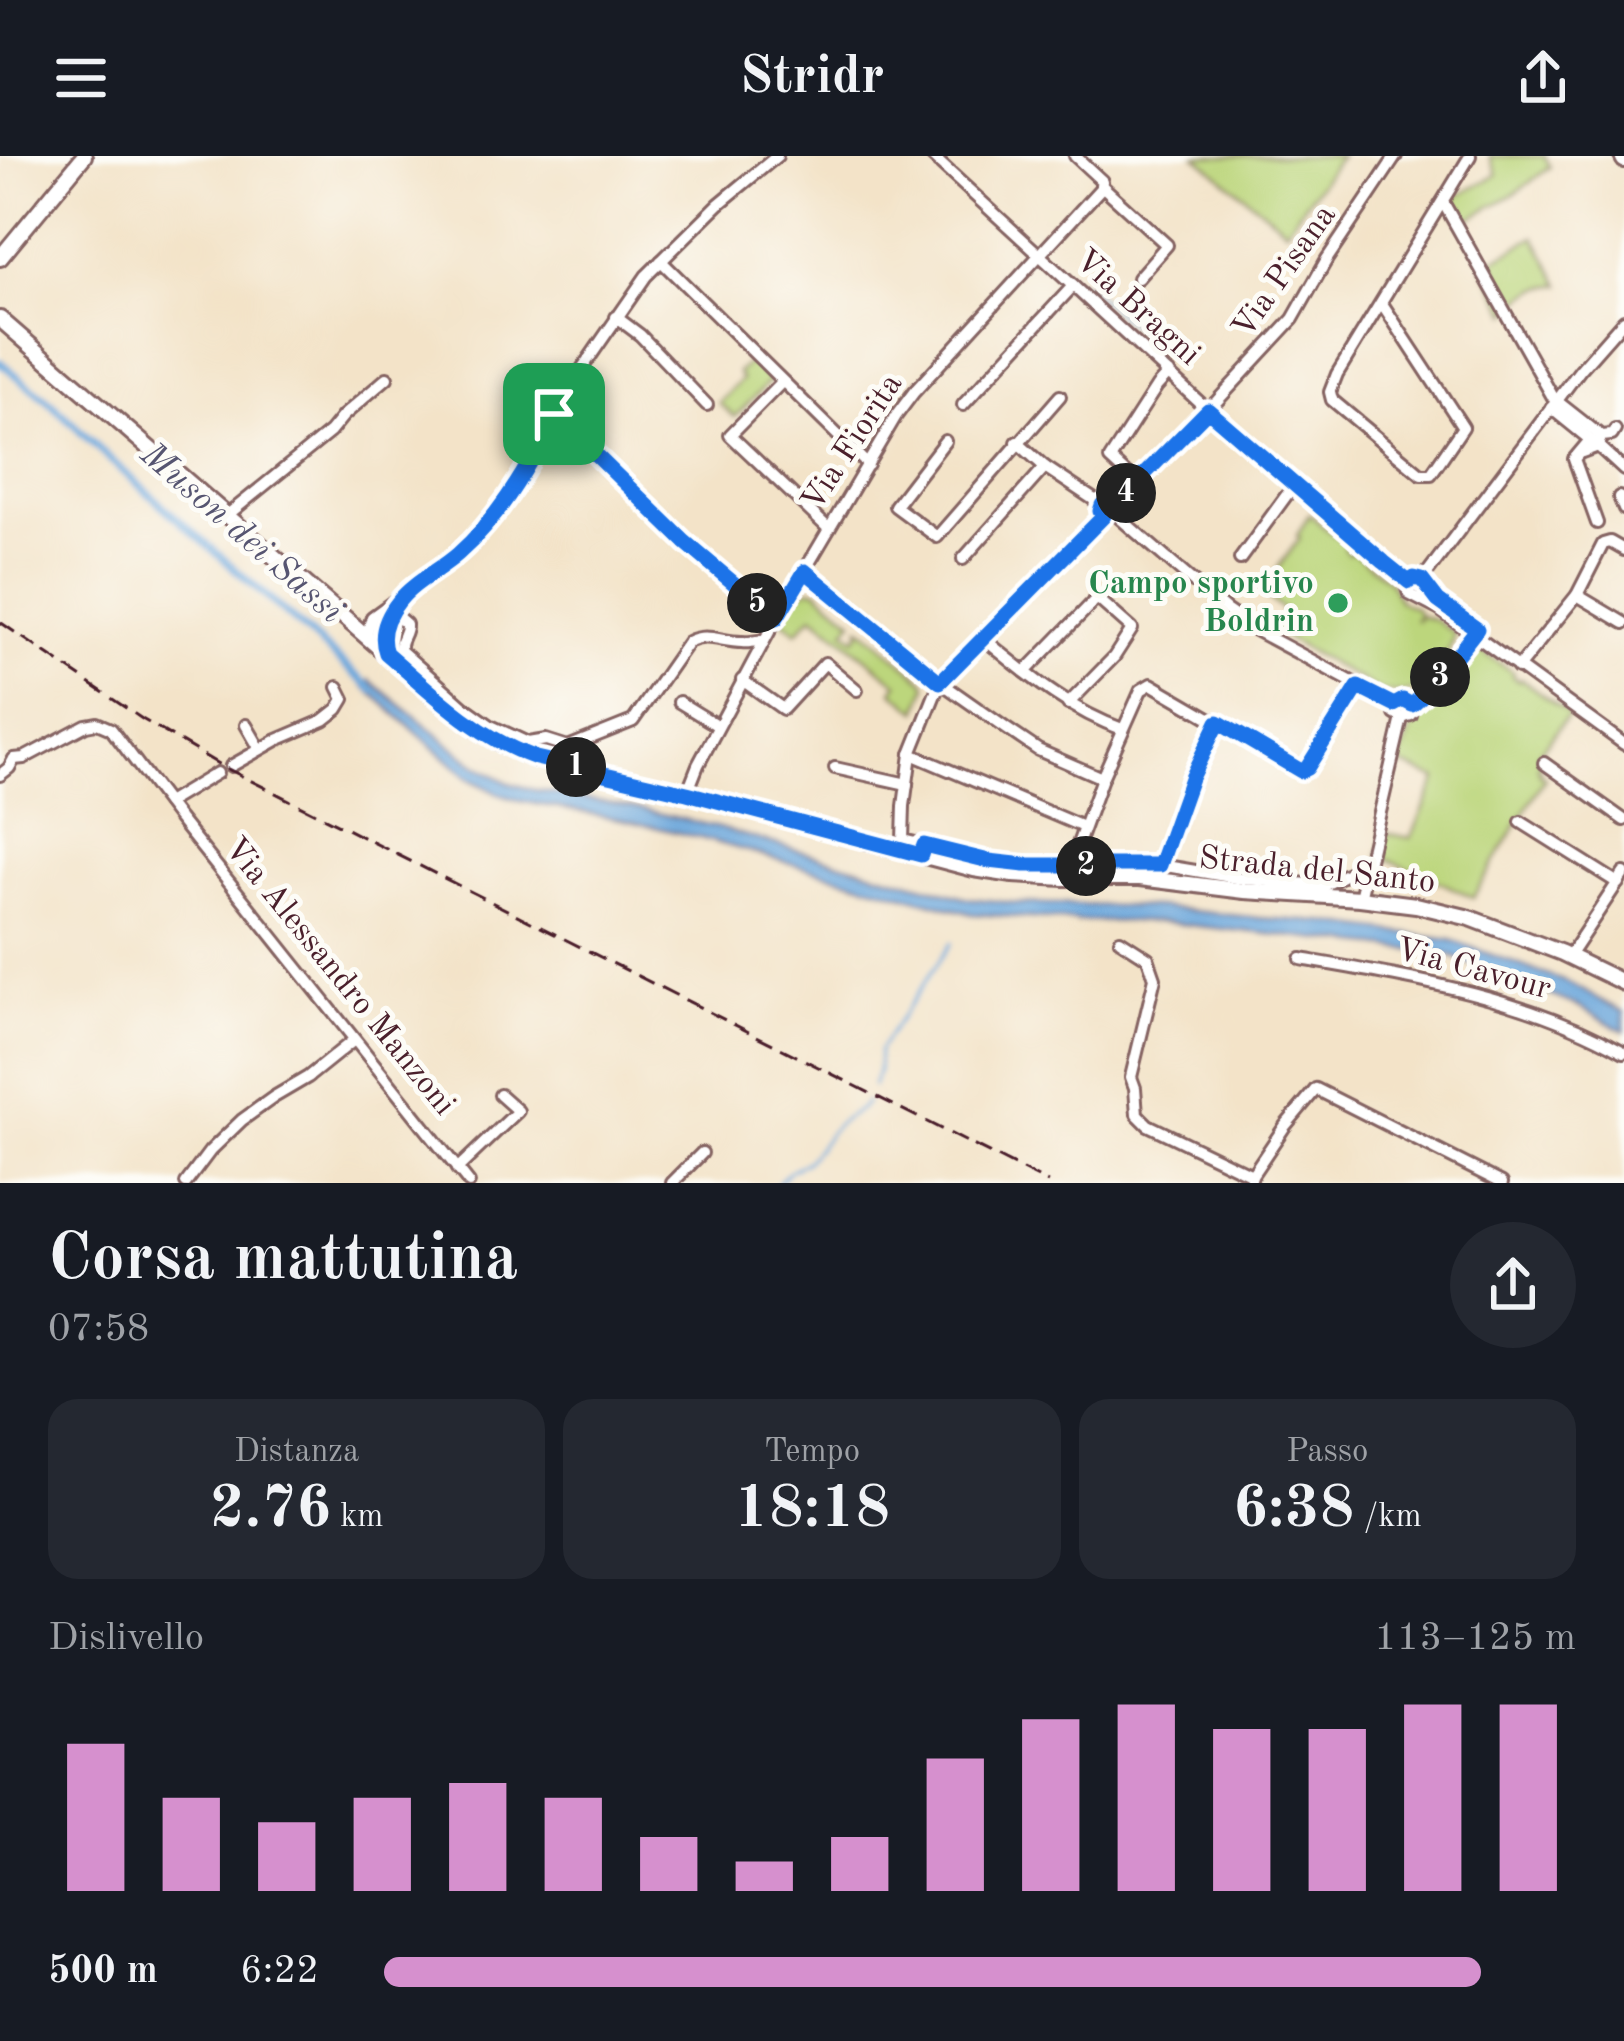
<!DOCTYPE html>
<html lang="it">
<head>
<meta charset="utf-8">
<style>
  :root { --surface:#171b24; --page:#242831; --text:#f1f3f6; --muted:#9ea1a6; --accent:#d690ce }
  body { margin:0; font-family:"Old Standard TT",serif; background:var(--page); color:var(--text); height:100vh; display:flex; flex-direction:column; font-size:45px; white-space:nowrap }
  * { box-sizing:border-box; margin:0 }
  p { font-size:39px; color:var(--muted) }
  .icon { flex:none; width:66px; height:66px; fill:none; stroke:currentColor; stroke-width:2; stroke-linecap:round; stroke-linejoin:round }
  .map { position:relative; height:1027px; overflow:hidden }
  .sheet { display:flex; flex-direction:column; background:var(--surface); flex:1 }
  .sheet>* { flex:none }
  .pin { position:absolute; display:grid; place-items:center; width:102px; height:102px; color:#fff; margin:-51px; border-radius:24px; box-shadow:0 6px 18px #0006 }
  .km { position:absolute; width:60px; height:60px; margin:-30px; border-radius:50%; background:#222; color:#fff; font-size:33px; line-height:60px; text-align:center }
  .round { display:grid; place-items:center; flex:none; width:126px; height:126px; border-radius:63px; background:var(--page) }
  .headline { display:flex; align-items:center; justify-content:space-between; height:204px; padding:0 48px }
  h1 { font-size:66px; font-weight:700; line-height:90px }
  .figures { display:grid; grid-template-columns:repeat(3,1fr); gap:18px; height:204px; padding:12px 48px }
  .figures div { display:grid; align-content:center; border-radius:30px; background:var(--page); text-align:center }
  .figures b { font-size:60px; font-weight:700 }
  .figures small { font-size:33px; font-weight:400 }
  .figures p { font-size:33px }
  .chart { height:336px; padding:24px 48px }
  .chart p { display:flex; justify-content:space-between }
  .chart svg { width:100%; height:216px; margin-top:12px; stroke:var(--accent); stroke-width:6 }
  ul { padding:0 48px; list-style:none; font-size:39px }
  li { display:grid; grid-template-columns:192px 144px 1fr; align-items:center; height:90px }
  li i { height:30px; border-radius:15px; background:var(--accent) }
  header { display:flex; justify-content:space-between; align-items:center; height:156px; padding:0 48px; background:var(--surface); font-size:54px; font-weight:700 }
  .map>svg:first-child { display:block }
  .green { fill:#bcd67b; stroke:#837a53; stroke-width:3 }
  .water { fill:#69a5da; stroke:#5a6282; stroke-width:3 }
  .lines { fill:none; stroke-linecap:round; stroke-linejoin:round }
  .stream { stroke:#69a5da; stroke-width:3 }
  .canal { stroke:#69a5da; stroke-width:8 }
  .minor-casing { stroke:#856462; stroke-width:16 }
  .major-casing { stroke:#856462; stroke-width:20 }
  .minor { stroke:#fff; stroke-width:10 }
  .major { stroke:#fff; stroke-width:14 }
  .rail { stroke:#4a1f2b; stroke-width:3; stroke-dasharray:18 9; stroke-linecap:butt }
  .route-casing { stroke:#fff; stroke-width:24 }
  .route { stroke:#1a73e8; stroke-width:15 }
  .leisure-dot { fill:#2e9e5b; stroke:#fdfcf7; stroke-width:4.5 }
  .labels { text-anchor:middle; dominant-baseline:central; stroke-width:10; stroke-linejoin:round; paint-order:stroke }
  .street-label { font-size:33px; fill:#4a1f2b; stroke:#fdfcf7 }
  .leisure-label { font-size:33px; font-weight:bold; fill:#27864d; stroke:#fdfcf7; text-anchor:end }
  .water-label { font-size:36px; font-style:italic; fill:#565571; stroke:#fdfcf7 }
</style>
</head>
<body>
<header><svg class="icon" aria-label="menu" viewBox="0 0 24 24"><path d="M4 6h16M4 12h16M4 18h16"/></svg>Stridr<svg class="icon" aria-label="share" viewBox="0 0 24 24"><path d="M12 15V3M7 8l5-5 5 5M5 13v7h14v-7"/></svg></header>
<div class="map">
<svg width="1624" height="1027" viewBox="0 0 1624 1027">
  <rect width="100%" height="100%" fill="#fdfcf7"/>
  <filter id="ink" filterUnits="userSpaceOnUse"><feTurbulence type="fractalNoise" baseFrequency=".00833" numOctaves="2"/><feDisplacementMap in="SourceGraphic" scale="24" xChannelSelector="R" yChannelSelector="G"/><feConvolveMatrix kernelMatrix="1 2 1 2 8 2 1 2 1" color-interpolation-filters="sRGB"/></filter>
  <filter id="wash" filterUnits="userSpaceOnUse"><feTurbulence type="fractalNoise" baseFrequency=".004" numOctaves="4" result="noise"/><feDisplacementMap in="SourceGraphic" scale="48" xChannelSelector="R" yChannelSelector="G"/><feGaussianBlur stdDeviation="2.7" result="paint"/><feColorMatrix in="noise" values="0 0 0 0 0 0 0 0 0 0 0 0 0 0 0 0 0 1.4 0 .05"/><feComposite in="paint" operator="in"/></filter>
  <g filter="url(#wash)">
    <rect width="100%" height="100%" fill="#f3e3c8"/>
    <g class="green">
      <path d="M1196,0h144l-54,73z"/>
      <path d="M1489,0h55l6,11 -36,27 -53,29 -11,-20 6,-10 4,2 37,-20z"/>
      <path d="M1535,81l26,48c-21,-1 -39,11 -52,28l-26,-47z"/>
      <path d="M751,204l20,20 -36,37 -16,-14 23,-24 -4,-6z"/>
      <path d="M1309,358l37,32 -2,3 5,5 3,-3 38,31 9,19 16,7 4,6 -4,7 6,-5 14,4 20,14c-2,15 -28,51 -43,57 -10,4 -21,2 -31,1l-108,-61 11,-20 -24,-19 40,-54 -3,-2z"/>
      <path d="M810,432l7,2 36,30 -8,11 10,7 6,-7 -2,-5 66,55 2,5 -9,25 -25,-20 5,-8 -85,-68 -16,17 -16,-13 16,-25z"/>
      <path d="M1476,492l38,25 -2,3 7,5 2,-2 48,35 -31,40 6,4 -7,9 4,4 -2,3 6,4 -72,119 -94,-42 5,-22 27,5 26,-59 -39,-16 16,-39 56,-73z"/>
    </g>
    <path class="water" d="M370,524l107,86 32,17 26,7 97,17 76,18 260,73 48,5 141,4 103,11 63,4 128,18 118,43 55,29v19l-46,-25 -132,-52 -285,-32 -86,-1 -103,-7 -268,-75 -79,-19 -105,-19 -21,-7 -30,-15 -105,-93z"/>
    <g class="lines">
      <g class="stream">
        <path d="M1081,125l65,58"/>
        <path d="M873,931l5,-16 1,-21 72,-107"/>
        <path d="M778,1027l11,-12 17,-9 30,-37 24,-16 6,-7"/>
      </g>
      <path class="canal" d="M0,206l53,43 54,52 266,233"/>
    </g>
  </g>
  <g filter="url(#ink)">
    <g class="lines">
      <g class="minor-casing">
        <g id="minor">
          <path d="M932,0l303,279 174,147 -2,6 2,6 31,16 184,134"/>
          <path d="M1101,29l66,60 -29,33"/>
          <path d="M1443,46l111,197 47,37 11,-1 3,-5"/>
          <path d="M661,105l207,204"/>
          <path d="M1381,146l82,125 -32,47h-10l-89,-74 -2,-8 7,-18 133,-218"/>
          <path d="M616,161l24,18 67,70"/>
          <path d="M782,226l-52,53 99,94"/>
          <path d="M963,249l110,-119"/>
          <path d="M1551,252l47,38 -16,6"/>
          <path d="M554,258l131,128 91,77"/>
          <path d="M1590,284l-16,19 23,64"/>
          <path d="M1600,284l-2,6 26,24"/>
          <path d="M945,285l-50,65 42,31 123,-141"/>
          <path d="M1017,286l28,25 57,38"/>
          <path d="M1136,327l-26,-24 47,-73 12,-13"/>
          <path d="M1619,341l5,12"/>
          <path d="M1113,347l104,-102 76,-82 34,-60 69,-103"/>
          <path d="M1115,358l111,96 29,20 140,75"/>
          <path d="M1104,360l-164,166 -29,72 -7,52 -1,34 86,21 81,5 90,-1 77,13 43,4 45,3 33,-17 9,6"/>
          <path d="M225,361l105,-85 13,-16 44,-38"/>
          <path d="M963,403l82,-92"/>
          <path d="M1240,403l54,-74"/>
          <path d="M805,415l135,111 67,47 31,21 64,28"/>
          <path d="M1417,422l7,3 22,26"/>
          <path d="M1422,424l158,-210 44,-50"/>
          <path d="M1577,439l47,28"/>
          <path d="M392,456l14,12c1,11 -9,16 -5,27l62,55 28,20 37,17 18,-3 22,7 65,-26 55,-79c19,-10 33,0 54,0 7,1 15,-1 22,-2"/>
          <path d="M366,481l6,-20 76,-55 33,-31 54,-77 28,-58 83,-120 73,-72 58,-48"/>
          <path d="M983,482c44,36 85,72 139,91"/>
          <path d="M385,494c-6,-18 2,-29 10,-44"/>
          <path d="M1518,512l59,-73 26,-51 7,-2 14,8"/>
          <path d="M1025,516l72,-74 35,31 -18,28 -46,47"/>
          <path d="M742,524l41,29 42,-46 32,27"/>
          <path d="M679,546l39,24"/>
          <path d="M1412,549l-4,-4h-10l-3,4v9l7,4 9,-3 1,-10 20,-18 43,-55"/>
          <path d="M246,569l14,24"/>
          <path d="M911,598l172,73"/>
          <path d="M14,603l10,-1 62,-33 11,-2 14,6 68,90 290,364"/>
          <path d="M1544,607l80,57"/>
          <path d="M231,610l46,-26 47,-20 14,-11 6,-10 -6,-12"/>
          <path d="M835,612l72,16"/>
          <path d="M0,619l9,-7 5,-9"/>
          <path d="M687,637l11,-28 78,-146 120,-203 18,-24 187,-204 1,-7 -27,-25"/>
          <path d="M167,647l50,-30"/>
          <path d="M1521,666l97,61"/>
          <path d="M1160,709l31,-87 27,-56"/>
          <path d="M1070,710l32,-88 39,-88 10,-6 150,87 6,-3 51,-81"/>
          <path d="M1360,742l42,-180"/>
          <path d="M1120,784l28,18 7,20 -24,99 4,11 2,26 11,11 104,50"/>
          <path d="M1569,800l55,-83"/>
          <path d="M1301,803c110,19 224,37 323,93"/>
          <path d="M457,1013l61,-58 -18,-16"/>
          <path d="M186,1027l24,-32 32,-31 32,-23 34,-20 46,-37"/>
          <path d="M672,1027l30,-30"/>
          <path d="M1250,1027l2,-8 33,-49 31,-37 186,94"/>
        </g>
      </g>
      <g class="major-casing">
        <g id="major">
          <path d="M1622,0l2,4"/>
          <path d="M0,102l84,-102"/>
          <path d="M0,163l435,377c32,26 61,48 100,62l152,35 287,76 39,6 51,3h76l105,13 115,7 56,7 54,13 92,35 62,30"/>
        </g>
      </g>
      <use href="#minor" class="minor"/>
      <use href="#major" class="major"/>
      <path class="rail" d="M0,466l142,97 78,46 828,418"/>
    </g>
  </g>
  <g class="lines" filter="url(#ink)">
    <g class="route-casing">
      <path id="route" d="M1208,254l176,152 25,20 5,-4 8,2 16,21 39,28 -45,58 -20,18 -9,-5 -9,5 -36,-18 -51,81 -6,3 -83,-49 -27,56 -31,87h-135l-36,-4 -65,-16 -3,10 -234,-62 -151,-35c-60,-21 -103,-65 -150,-105 -7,-19 0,-36 13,-52 15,-19 41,-31 59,-47 42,-37 73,-90 96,-140l131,128 91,77 29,-48 135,111 164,-166 -4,-5 2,-6 5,-3 6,1 9,-6z"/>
    </g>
    <use href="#route" class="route"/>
  </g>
  <circle class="leisure-dot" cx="1338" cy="447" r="12"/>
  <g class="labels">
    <g class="street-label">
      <text transform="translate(1285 116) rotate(-55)">Via Pisana</text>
      <text transform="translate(1137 152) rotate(42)">Via Bragni</text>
      <text transform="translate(853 287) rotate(-57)">Via Fiorita</text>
      <text transform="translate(1317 715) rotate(6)">Strada del Santo</text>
      <text transform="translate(1473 814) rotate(15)">Via Cavour</text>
      <text transform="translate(339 821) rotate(51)">Via Alessandro Manzoni</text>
    </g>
    <g class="leisure-label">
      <text x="1314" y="428">Campo sportivo<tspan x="1314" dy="38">Boldrin</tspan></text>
    </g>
    <g class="water-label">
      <text transform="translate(241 378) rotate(41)">Muson dei Sassi</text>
    </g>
  </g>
</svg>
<div class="pin" style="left:554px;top:258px;background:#1e9e55"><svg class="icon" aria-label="arrive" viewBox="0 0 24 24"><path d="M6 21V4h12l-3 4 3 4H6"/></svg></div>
<b class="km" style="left:576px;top:611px">1</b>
<b class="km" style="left:1086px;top:710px">2</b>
<b class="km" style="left:1440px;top:521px">3</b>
<b class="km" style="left:1126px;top:337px">4</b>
<b class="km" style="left:757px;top:447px">5</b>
</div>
<section class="sheet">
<div class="headline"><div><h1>Corsa mattutina</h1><p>07:58</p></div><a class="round"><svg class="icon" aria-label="share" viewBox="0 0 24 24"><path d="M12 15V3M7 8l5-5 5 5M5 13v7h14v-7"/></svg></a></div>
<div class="figures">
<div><p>Distanza</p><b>2.76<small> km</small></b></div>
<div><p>Tempo</p><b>18:18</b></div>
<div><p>Passo</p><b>6:38<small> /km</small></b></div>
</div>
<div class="chart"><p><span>Dislivello</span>113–125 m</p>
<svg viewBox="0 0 160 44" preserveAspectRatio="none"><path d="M5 44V14M15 44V25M25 44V30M35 44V25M45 44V22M55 44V25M65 44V33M75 44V38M85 44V33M95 44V17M105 44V9M115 44V6M125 44V11M135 44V11M145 44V6M155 44V6"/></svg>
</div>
<ul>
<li><b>500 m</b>6:22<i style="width:92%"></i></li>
</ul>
</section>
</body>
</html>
